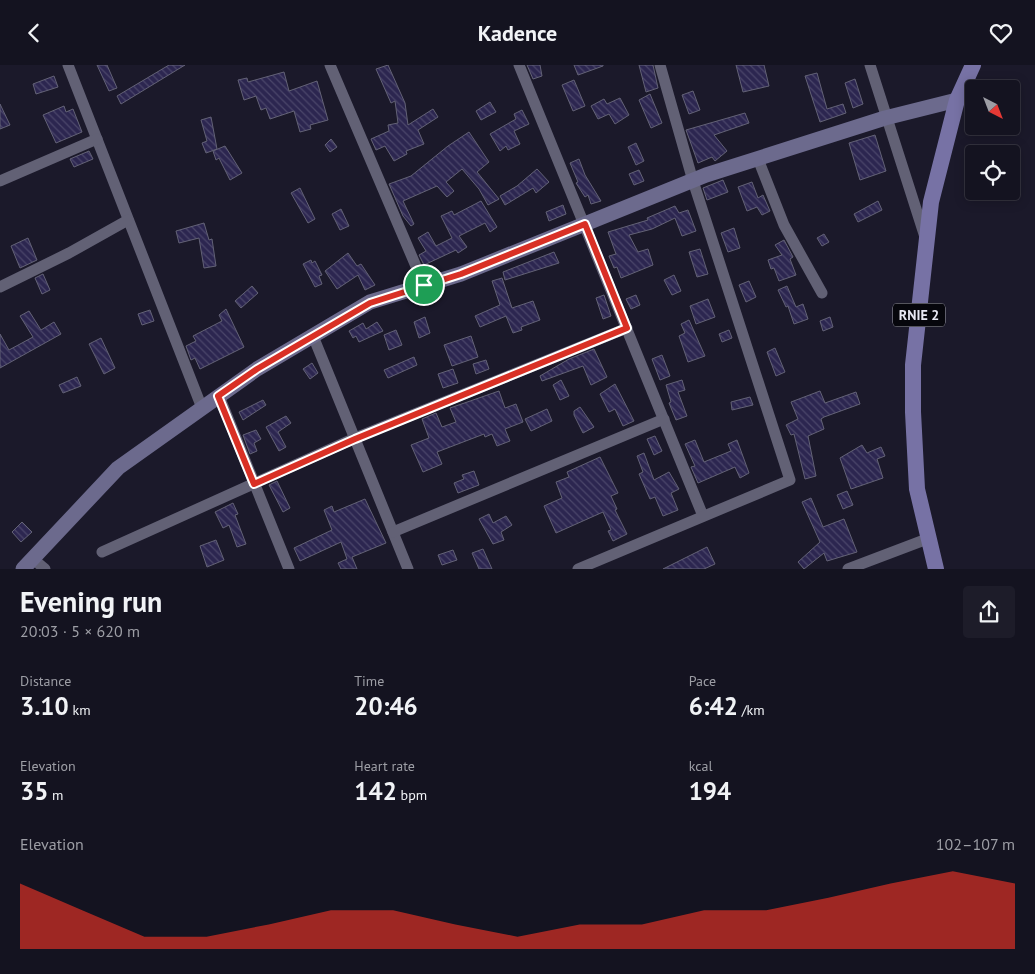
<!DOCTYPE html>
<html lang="en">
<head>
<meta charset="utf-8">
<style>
  :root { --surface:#141320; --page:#1d1c29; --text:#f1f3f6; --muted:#9d9ea5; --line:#33323e; --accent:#d93025 }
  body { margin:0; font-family:"PT Sans",sans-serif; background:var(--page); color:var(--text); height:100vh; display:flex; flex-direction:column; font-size:19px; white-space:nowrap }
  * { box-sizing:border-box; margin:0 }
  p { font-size:16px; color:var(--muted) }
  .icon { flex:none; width:28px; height:28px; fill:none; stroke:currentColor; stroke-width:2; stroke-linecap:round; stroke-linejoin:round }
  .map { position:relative; height:504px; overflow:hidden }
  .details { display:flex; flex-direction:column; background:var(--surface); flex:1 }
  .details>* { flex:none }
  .needle { width:32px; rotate:138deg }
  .tools { position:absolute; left:965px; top:15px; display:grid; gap:10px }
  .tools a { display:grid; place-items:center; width:55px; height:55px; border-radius:5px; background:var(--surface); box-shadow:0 2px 12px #0003,0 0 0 1px var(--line); font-size:25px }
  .pin { position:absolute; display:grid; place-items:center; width:42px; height:42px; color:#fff; margin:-21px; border:2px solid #fff; border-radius:50%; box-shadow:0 1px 5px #0007 }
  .round { display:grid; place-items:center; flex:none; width:52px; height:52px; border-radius:5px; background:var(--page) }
  .headline { display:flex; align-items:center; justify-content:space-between; height:85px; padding:0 20px }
  h1 { font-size:28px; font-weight:700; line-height:38px }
  .figures { display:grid; grid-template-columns:repeat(3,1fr); gap:8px; height:85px; padding:5px 20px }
  .figures div { display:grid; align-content:center }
  .figures b { font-size:25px; font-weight:700 }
  .figures small { font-size:14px; font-weight:400 }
  .figures p { font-size:14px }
  .chart { height:140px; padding:10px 20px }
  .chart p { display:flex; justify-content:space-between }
  .chart svg { width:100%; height:90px; margin-top:5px; fill:var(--accent); opacity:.7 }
  header { display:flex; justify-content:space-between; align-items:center; height:65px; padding:0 20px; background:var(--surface); font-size:22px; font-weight:700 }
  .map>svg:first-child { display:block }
  .building { fill:url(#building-back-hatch); stroke:#636276 }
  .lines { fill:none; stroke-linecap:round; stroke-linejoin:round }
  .street { stroke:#626175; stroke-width:11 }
  .secondary { stroke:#6c6a8d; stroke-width:15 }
  .primary { stroke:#7772a5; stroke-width:16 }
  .route-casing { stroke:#fff; stroke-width:10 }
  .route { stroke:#d93025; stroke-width:6 }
  .labels { text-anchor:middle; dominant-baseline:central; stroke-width:5; stroke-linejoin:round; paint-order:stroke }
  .shield { fill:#06060c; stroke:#a4a4ae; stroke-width:1 }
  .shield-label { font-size:14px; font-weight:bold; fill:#e8e8f3 }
</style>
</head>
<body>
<header><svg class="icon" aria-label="back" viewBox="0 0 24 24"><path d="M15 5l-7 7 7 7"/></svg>Kadence<svg class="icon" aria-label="heart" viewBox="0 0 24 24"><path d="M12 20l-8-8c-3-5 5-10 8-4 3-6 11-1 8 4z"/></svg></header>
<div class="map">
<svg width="1035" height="504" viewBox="0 0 1035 504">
  <defs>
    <pattern id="building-back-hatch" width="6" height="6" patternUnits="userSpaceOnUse" patternTransform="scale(1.25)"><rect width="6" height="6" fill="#2c2650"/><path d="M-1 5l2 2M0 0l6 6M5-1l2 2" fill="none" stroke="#4b466a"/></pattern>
  </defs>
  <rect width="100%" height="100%" fill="#1b192a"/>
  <g class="building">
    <path d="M97,0h10l10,23 -8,3z"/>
    <path d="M169,0h16l-64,39 -4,-8z"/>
    <path d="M388,0l17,38 3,22 25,-16 5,8 -20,13 6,14 -18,7 1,3 -13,7 -9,-15 -9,4 -5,-11 18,-8 -1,-6 10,-2 -3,-22 -4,2 -15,-34z"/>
    <path d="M527,0h13l2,11 -9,3z"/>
    <path d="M574,0h29v1l-25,9z"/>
    <path d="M639,0h14l5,23 -12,4z"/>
    <path d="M736,0h28l5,21 -26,6z"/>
    <path d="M284,7l5,19 28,-10 11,39 -18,5 1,4 -11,3 -6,-21 -24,8 -4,-11 -5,2 -5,-14 -12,4 -6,-20 9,-2 1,4z"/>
    <path d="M817,8l10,36 16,-5 3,9 -26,9 -15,-46z"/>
    <path d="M54,11l4,11 -22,7 -3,-10z"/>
    <path d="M855,14l8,25 -10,4 -8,-25z"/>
    <path d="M574,15l11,26 -12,5 -11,-26z"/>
    <path d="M693,26l7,19 -11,4 -7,-19z"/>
    <path d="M650,29l12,29 -11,5 -12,-28z"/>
    <path d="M620,33l9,17 -14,9 -6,-10 -11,5 -7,-13 13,-7 3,5z"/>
    <path d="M490,37l6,10 -15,8 -5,-9z"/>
    <path d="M0,39l10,21 -10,4z"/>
    <path d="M64,41l2,6 7,-3 9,23 -26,11 -13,-28z"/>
    <path d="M522,45l7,14 -15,7 6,13 -12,6 -2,-4 -6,5 -10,-17 26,-15 -2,-5z"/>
    <path d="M745,48l4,10 -35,12 13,16 -12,10 -3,-4 -14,6 -12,-33z"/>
    <path d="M211,52l6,32 -11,4 -4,-10 5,-2 -6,-21z"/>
    <path d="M469,67l20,30 -12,10 22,27 -11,6 -9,-16 -17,-20 -16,13 8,9 -7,6 -10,-11 -34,15 11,23 -3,2 -8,-10 -14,-32 22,-8 37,-30z"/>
    <path d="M875,70l11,36 -26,9 -11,-37z"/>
    <path d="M331,74l6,8 -7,5 -5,-7z"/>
    <path d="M636,78l8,18 -8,4 -8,-18z"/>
    <path d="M225,81l17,27 -12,7 -11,-22 -3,2 -3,-9z"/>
    <path d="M89,86l4,8 -19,8 -4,-8z"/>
    <path d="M579,94l6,16 16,26 -10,3 -3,-9 -3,2 -9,-14 2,-1 -8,-19z"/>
    <path d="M537,104l12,13 -13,11 -3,-5 -28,17 -5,-9 17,-10z"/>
    <path d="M639,105l5,11 -10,4 -5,-11z"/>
    <path d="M723,115l5,12 -21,8 -4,-12z"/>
    <path d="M752,117l6,16 5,-3 7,16 -8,4 -5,-8 -10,4 -9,-24z"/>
    <path d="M300,123l15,31 -7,4 -17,-30z"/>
    <path d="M481,136l16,26 -7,5 -5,-9 -26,13 8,11 -9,6 -2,-3 -32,15 -5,-10 7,-4 -8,-13 10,-6 8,14 16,-8 -11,-22 11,-5 2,4z"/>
    <path d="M878,136l4,9 -24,12 -4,-8z"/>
    <path d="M563,140l3,9 -17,7 -3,-9z"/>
    <path d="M675,141l4,7 9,-3 8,21 -14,5 -7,-18 -23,11 -23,6 9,17 10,-3 5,16 -32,13 -4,-11 -3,1 -5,-12 7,-2 -8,-22 40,-12 -1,-2z"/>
    <path d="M341,144l8,17 -9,4 -8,-16z"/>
    <path d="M204,158l5,17 3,-1 4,27 -12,2 -5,-30 -20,5 -3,-12z"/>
    <path d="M734,163l6,20 -12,4 -7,-19z"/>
    <path d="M824,169l5,8 -7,4 -5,-8z"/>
    <path d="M28,173l9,22 -17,8 -9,-22z"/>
    <path d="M784,175l9,17 -3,2 6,16 -17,6 -5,-13 -3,1 -3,-9 14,-5 -7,-10z"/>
    <path d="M700,184l8,25 -11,3 -8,-25z"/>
    <path d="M554,187l5,11 -54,17 -2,-8z"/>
    <path d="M348,188l9,13 4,-2 14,21 -10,5 -7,-15 -21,14 -12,-18z"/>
    <path d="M311,195l1,3 3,-2 7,14 -3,1 3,8 -7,3 -12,-23z"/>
    <path d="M43,209l7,16 -8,4 -7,-16z"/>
    <path d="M674,210l7,16 -9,4 -8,-15z"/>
    <path d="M502,213l10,30 21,-7 7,19 -19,7 1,3 -9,3 -7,-17 -26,11 -5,-11 25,-11 -8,-24z"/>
    <path d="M749,216l7,16 -10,5 -7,-17z"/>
    <path d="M252,221l6,7 -17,15 -6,-7z"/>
    <path d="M787,221l9,21 7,-3 5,15 -14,5 -6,-18 -2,1 -8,-17z"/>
    <path d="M604,230l7,21 -8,3 -7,-21z"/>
    <path d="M636,230l4,10 -9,4 -5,-10z"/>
    <path d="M708,234l7,18 -19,7 -6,-18z"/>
    <path d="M226,244l18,38 -44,22 -5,-11 -4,2 -5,-14 10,-5 -3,-5 29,-15 -3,-6z"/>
    <path d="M150,245l4,11 -12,4 -4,-11z"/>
    <path d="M29,246l12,19 13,-8 7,12 -61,34v-34l9,16 24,-13 -13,-21z"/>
    <path d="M425,252l5,16 -11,5 -5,-16z"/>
    <path d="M830,252l3,10 -10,4 -3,-10z"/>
    <path d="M689,255l16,36 -17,6 -9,-26 6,-3 -4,-9z"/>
    <path d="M377,257l6,9 -24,11 -3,-6 -3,2 -4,-7 14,-8 3,6z"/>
    <path d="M396,265l6,15 -13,5 -5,-15z"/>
    <path d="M729,265l3,8 -10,4 -3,-8z"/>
    <path d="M471,271l7,21 -26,9 -8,-21z"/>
    <path d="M101,273l14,30 -11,6 -15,-30z"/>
    <path d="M775,283l10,24 -9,4 -9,-24z"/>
    <path d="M594,284l13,28 -16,8 -8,-19 -41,15 -2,-5 29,-17z"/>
    <path d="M662,290l8,21 -10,4 -8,-21z"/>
    <path d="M414,292l3,8 -29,13 -4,-8z"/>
    <path d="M486,295l3,9 -13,5 -3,-10z"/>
    <path d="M312,298l6,10 -8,6 -7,-10z"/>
    <path d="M453,304l5,14 -15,5 -5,-14z"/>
    <path d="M77,312l4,9 -18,7 -4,-8z"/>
    <path d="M561,315l8,16 -9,4 -7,-15z"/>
    <path d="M682,315l3,10 -7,2 9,24 -11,4 -7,-17 2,-1 -5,-17z"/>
    <path d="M615,319l19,37 -11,5 -8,-17 -6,3 -9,-18z"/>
    <path d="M499,326l6,17 11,-4 7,18 -18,7 5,12 -13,5 -5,-12 -7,3 -1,-3 -47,18 5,12 -19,8 -12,-27 18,-7 -7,-19 14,-6 6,14 14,-5 -6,-14z"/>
    <path d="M820,326l5,12 31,-11 4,12 -36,13 -3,2 3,10 -16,7 8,40 -11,3 -11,-45 -3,1 -5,-10 12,-6 -7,-17z"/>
    <path d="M750,332l3,8 -21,5 -1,-8z"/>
    <path d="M263,335l3,5 -23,15 -4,-8z"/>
    <path d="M580,342l14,20 -11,6 -9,-18v-4z"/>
    <path d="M547,344l5,12 -21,10 -6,-12z"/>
    <path d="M286,351l5,7 -13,9 8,15 -7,4 -13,-24z"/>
    <path d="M256,365l5,9 -7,4 3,8 -7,3 -7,-19z"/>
    <path d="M655,371l7,15 -8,4 -7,-16z"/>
    <path d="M695,375l9,22 27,-11 -3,-7 9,-4 12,33 -9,5 -5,-11 -37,16 -7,-16 4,-1 -10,-22z"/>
    <path d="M862,380l5,8 14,-6 4,9 -8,3 6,19 -32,11 -11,-31z"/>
    <path d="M644,388l10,27 15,-8 10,17 -8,4 7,17 -15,6 -8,-19 -5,2 -11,-25 4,-2 -6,-16z"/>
    <path d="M600,392l18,36 -7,3 6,13 -2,1 12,24 -14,7 -5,-10 3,-1 -8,-18 -47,21 -12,-27 18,-8 -6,-16 13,-5 -2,-5z"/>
    <path d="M474,406l5,14 -21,8 -4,-10 10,-4 -2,-4z"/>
    <path d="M277,416l13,27 -7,4 -14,-27z"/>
    <path d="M847,426l6,14 -10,4 -6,-14z"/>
    <path d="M811,433l12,29 21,-8 13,33 -30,9 -3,-8 -20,16 -6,-7 22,-20 -18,-40z"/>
    <path d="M365,434l21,44 -34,14 5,12h-16l-3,-6 9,-4 -6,-17 -41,19 -6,-13 38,-18 -8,-20 8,-4 2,6z"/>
    <path d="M233,438l5,11 -3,1 11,29 -9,3 -8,-22 -6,3 -8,-16z"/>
    <path d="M489,449l4,9 13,-7 6,9 -11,7 3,8 -11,4 -14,-25z"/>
    <path d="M22,457l10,10 -11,10 -9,-10z"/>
    <path d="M216,475l8,20 -17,7 -7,-21z"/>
    <path d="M707,482l8,17 -11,5h-41z"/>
    <path d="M483,484l9,20h-13l-7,-16z"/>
    <path d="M453,485l4,10 -15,5 -4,-10z"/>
  </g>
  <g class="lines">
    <g class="street">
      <path d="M68,0l134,343"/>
      <path d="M330,0l94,220"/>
      <path d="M519,0l184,451"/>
      <path d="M870,0l55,172"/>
      <path d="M758,94l26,66 38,68"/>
      <path d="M0,116l97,-42"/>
      <path d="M0,222l69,-34 59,-33"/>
      <path d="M313,271l95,233"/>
      <path d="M219,331l70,173"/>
      <path d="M393,467l271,-113"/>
      <path d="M102,487l253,-114 272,-110"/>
      <path d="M33,494l12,10"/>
      <path d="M578,504l212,-89 -97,-299 -33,-116"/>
      <path d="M848,504l79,-30"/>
    </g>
    <path class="secondary" d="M23,504l95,-101 139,-99 113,-67 91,-28 245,-99 179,-57 72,-18"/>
    <path class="primary" d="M936,504l-19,-80 -4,-77v-47l18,-163 26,-102 16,-35"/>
  </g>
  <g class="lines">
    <g class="route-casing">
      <path id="route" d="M585,159l42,104 -272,111 -101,45 -36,-88 39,-27 113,-66 91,-29z"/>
    </g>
    <use href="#route" class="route"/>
  </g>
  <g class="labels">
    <rect class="shield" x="893" y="238.5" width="52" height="23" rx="4"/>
    <g class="shield-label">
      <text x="919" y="250">RNIE 2</text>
    </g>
  </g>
</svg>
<div class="tools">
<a><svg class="needle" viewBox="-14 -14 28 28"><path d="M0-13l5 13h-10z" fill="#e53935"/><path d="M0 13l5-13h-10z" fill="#9d9ea5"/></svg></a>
<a><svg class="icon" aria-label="locate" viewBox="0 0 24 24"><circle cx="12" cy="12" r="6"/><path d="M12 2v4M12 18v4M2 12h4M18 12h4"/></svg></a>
</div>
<div class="pin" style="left:424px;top:220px;background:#1e9e55"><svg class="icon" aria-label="arrive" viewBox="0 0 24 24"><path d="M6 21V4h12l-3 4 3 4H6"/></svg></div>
</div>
<section class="details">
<div class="headline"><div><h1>Evening run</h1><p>20:03 · 5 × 620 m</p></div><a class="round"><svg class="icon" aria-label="share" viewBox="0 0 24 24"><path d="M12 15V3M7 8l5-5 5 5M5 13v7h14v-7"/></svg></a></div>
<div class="figures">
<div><p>Distance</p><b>3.10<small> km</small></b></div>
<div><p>Time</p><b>20:46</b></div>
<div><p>Pace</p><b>6:42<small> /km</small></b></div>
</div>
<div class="figures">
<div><p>Elevation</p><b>35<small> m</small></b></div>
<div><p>Heart rate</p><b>142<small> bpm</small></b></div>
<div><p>kcal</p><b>194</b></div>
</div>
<div class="chart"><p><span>Elevation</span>102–107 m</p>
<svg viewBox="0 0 160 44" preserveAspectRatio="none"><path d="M0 44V12L10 25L20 38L30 38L40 32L50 25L60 25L70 32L80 38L90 32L100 32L110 25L120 25L130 19L140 12L150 6L160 12V44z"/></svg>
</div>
</section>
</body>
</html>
